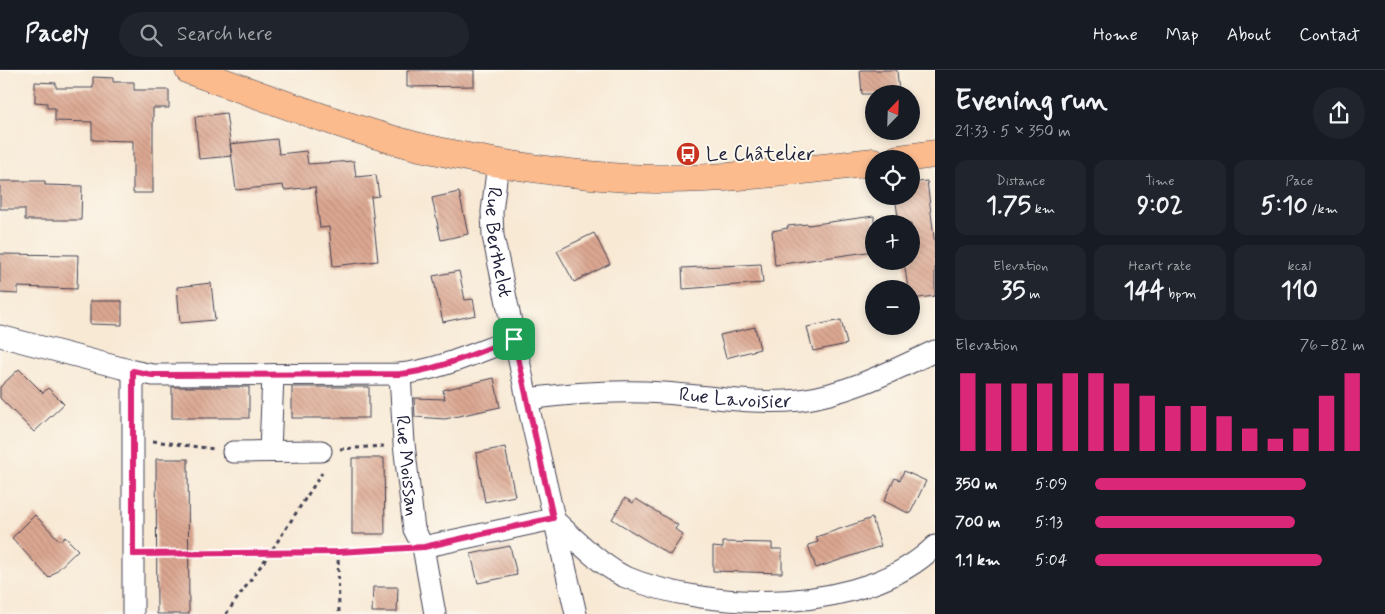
<!DOCTYPE html>
<html lang="en">
<head>
<meta charset="utf-8">
<style>
  :root { --surface:#171b24; --page:#20242c; --text:#f1f3f6; --muted:#9ea1a6; --line:#363941; --accent:#db2777 }
  body { margin:0; font-family:Mynerve,sans-serif; background:var(--page); color:var(--text); height:100vh; display:flex; flex-direction:column; font-size:19px; white-space:nowrap }
  * { box-sizing:border-box; margin:0 }
  p { font-size:16px; color:var(--muted) }
  .icon { flex:none; width:28px; height:28px; fill:none; stroke:currentColor; stroke-width:2; stroke-linecap:round; stroke-linejoin:round }
  .map { position:relative; flex:1; overflow:hidden }
  .details { display:flex; flex-direction:column; background:var(--surface); width:450px }
  .details>* { flex:none }
  .needle { width:32px; rotate:23deg }
  .fabs { position:absolute; left:865px; top:15px; display:grid; gap:10px }
  .fabs a { display:grid; place-items:center; width:55px; height:55px; border-radius:50%; background:var(--surface); box-shadow:0 2px 8px #0003; font-size:25px }
  .pin { position:absolute; display:grid; place-items:center; width:42px; height:42px; color:#fff; margin:-21px; border-radius:10px; box-shadow:0 2px 8px #0006 }
  .round { display:grid; place-items:center; flex:none; width:52px; height:52px; border-radius:26px; background:var(--page) }
  .headline { display:flex; align-items:center; justify-content:space-between; height:85px; padding:0 20px }
  h1 { font-size:28px; font-weight:700; line-height:38px }
  .stats { display:grid; grid-template-columns:repeat(3,1fr); gap:8px; height:85px; padding:5px 20px }
  .stats div { display:grid; align-content:center; border-radius:12px; background:var(--page); text-align:center }
  .stats b { font-size:25px; font-weight:700 }
  .stats small { font-size:14px; font-weight:400 }
  .stats p { font-size:14px }
  .chart { height:140px; padding:10px 20px }
  .chart p { display:flex; justify-content:space-between }
  .chart svg { width:100%; height:90px; margin-top:5px; stroke:var(--accent); stroke-width:6 }
  ul { padding:0 20px; list-style:none; font-size:16px }
  li { display:grid; grid-template-columns:80px 60px 1fr; align-items:center; height:38px }
  li i { height:12px; border-radius:6px; background:var(--accent) }
  header { display:flex; align-items:center; gap:30px; box-sizing:border-box; height:70px; padding:0 25px; background:var(--surface); border-bottom:1px solid var(--line) }
  header strong { font-size:24px }
  nav { display:flex; gap:28px; margin-inline-start:auto; font-size:18px }
  .search { width:350px; height:45px; background:var(--page); display:flex; align-items:center; gap:12px; box-sizing:border-box; padding:0 18px; border-radius:28px; color:var(--muted); font-size:19px }
  main { display:flex; flex:1; min-height:0 }
  .map>svg:first-child { display:block }
  .building { fill:url(#building-back-hatch) }
  .lines { fill:none; stroke-linecap:round; stroke-linejoin:round }
  .minor-casing { stroke:#424052; stroke-width:23 }
  .major-casing { stroke:#424052; stroke-width:29 }
  .path { stroke:#424052; stroke-width:3; stroke-dasharray:4 4; stroke-linecap:butt }
  .minor { stroke:#fff; stroke-width:21 }
  .major { stroke:#fbbb8d; stroke-width:28 }
  .route-casing { stroke:#fff; stroke-width:10 }
  .route { stroke:#db2777; stroke-width:6 }
  .labels { text-anchor:middle; dominant-baseline:central; stroke-width:4; stroke-linejoin:round; paint-order:stroke }
  .poi-label { font-size:20px; fill:#22223b; stroke:#fbf7ec; text-anchor:start }
  .street-label { font-size:20px; fill:#22223b; stroke:#fbf7ec }
</style>
</head>
<body>
<header>
<strong>Pacely</strong>
<div class="search"><svg class="icon" aria-label="search" viewBox="0 0 24 24"><circle cx="10" cy="10" r="6"/><path d="M15 15l6 6"/></svg>Search here</div>
<nav><a>Home</a><a>Map</a><a>About</a><a>Contact</a></nav>
</header>
<main>
<div class="map">
<svg width="935" height="544" viewBox="0 0 935 544">
  <defs>
    <pattern id="building-back-hatch" width="6" height="6" patternUnits="userSpaceOnUse" patternTransform="scale(1.25)"><rect width="6" height="6" fill="#dba791"/><path d="M-1 5l2 2M0 0l6 6M5-1l2 2" fill="none" stroke="#bc8f7e"/></pattern>
  </defs>
  <rect width="100%" height="100%" fill="#fbf7ec"/>
  <filter id="ink" filterUnits="userSpaceOnUse"><feTurbulence type="fractalNoise" baseFrequency=".02" numOctaves="2"/><feDisplacementMap in="SourceGraphic" scale="10" xChannelSelector="R" yChannelSelector="G"/><feConvolveMatrix kernelMatrix="1 2 1 2 8 2 1 2 1" color-interpolation-filters="sRGB"/></filter>
  <filter id="wash" filterUnits="userSpaceOnUse"><feTurbulence type="fractalNoise" baseFrequency=".0096" numOctaves="4" result="noise"/><feDisplacementMap in="SourceGraphic" scale="20" xChannelSelector="R" yChannelSelector="G"/><feGaussianBlur stdDeviation="1.12" result="paint"/><feColorMatrix in="noise" values="0 0 0 0 0 0 0 0 0 0 0 0 0 0 0 0 0 1.4 0 .05"/><feComposite in="paint" operator="in"/></filter>
  <g filter="url(#wash)">
    <rect width="100%" height="100%" fill="#f8e9d5"/>
    <g id="blocks">
      <g class="building">
        <path d="M407,0h67v16l-67,1z"/>
        <path d="M860,0h37l2,24h-37z"/>
        <path d="M93,7l20,1v4h21v8h35v18h-16v85h-20v-52l-41,-1v-18l-37,-1v-13h-8v-5l-12,-1v-20l21,1v5h37z"/>
        <path d="M226,43l6,43 -33,3 -4,-42z"/>
        <path d="M277,69l2,15 27,-3 2,13 46,-3 2,16 20,-2 3,21 -8,1 7,64 -45,5 -4,-39 -9,1 -5,-41 -31,3 -1,-5 -47,5 -6,-46z"/>
        <path d="M0,111h45v4l37,1 -1,34h-56v-11h-25z"/>
        <path d="M927,111l8,64v51l-24,3v-10h-3l-4,-28h7v-37h-12l-4,-28h16v-13z"/>
        <path d="M459,122l9,42 -27,6 -9,-42z"/>
        <path d="M874,146v35l-99,14 -3,-34 16,-3 -1,-2 21,-2v1z"/>
        <path d="M594,163l16,31 -36,18 -17,-31z"/>
        <path d="M0,184l78,1 -1,34 -59,-2v7l-18,-1z"/>
        <path d="M761,194l2,19 -80,6 -1,-21z"/>
        <path d="M459,201l6,29 8,-1 3,16 -33,7 -10,-46z"/>
        <path d="M211,213l4,37 -35,3 -3,-36z"/>
        <path d="M90,231h32v24l-32,-1z"/>
        <path d="M841,250l6,24 -34,7 -6,-24z"/>
        <path d="M755,257l5,22 -34,9 -6,-23z"/>
        <path d="M19,299l24,24 5,-5 16,16 -30,28 -34,-34v-11z"/>
        <path d="M494,308l6,29 -55,12 -30,-2 -1,-19 31,1 -2,-9z"/>
        <rect x="172" y="317" width="77" height="31"/>
        <rect x="292" y="317" width="77" height="31"/>
        <path d="M505,377l10,49 -30,6 -9,-49z"/>
        <path d="M352,388h32l1,76h-33z"/>
        <path d="M156,389h32l1,155h-32z"/>
        <path d="M904,401l22,10 -16,33 -26,-13 11,-23 5,2z"/>
        <path d="M625,428l8,5 3,-4 42,26 -3,4 8,6 -13,20 -58,-36z"/>
        <path d="M35,445l25,26 5,-4 13,13 -29,28 -37,-40z"/>
        <path d="M872,448l9,28 -65,22 -8,-23 10,-3 -2,-5z"/>
        <path d="M723,472l49,1v6h10v24l-69,-2v-24l10,1z"/>
        <path d="M510,476l7,29 -39,8 -7,-29z"/>
        <path d="M373,517h25l-1,25h-25z"/>
      </g>
    </g>
  </g>
  <g filter="url(#ink)">
    <use href="#blocks" fill-opacity="0" stroke="#424052" stroke-width="1"/>
    <g class="lines">
      <g class="minor-casing">
        <g id="minor">
          <path id="s1" d="M498,93l-6,49 1,24 38,182 45,196"/>
          <path d="M0,266l133,35 20,4h10l237,-1c40,-4 77,-22 114,-35"/>
          <path id="s2" d="M400,304l4,70 9,77 1,8 9,18 12,67"/>
          <path id="s3" d="M527,329c45,-6 91,-9 136,-6 46,3 91,12 137,7 47,-6 92,-29 135,-49"/>
          <path d="M270,381l3,-76"/>
          <path d="M233,382l88,-1"/>
          <path d="M423,477l130,-28c22,20 44,43 70,57 90,38 243,38 312,-30"/>
          <path d="M133,544v-243"/>
        </g>
      </g>
      <g class="major-casing">
        <g id="major">
          <path d="M189,0c74,26 147,55 223,75 23,6 47,10 70,15 57,10 115,18 173,19 73,1 146,-9 219,-17"/>
          <path d="M898,89l37,-5"/>
        </g>
      </g>
      <g class="path">
        <path d="M153,371l61,8"/>
        <path d="M340,379l44,-3"/>
        <path d="M338,482l62,-4"/>
        <path d="M154,484l184,-2 1,62"/>
        <path d="M226,544l44,-61 52,-80"/>
      </g>
      <use href="#minor" class="minor"/>
      <use href="#major" class="major"/>
    </g>
  </g>
  <g class="lines" filter="url(#ink)">
    <g class="route-casing">
      <path id="route" d="M514,269l39,179 -129,29 -86,5 -205,2v-183l19,4h11l237,-1c40,-4 77,-22 114,-35z"/>
    </g>
    <use href="#route" class="route"/>
  </g>
  <defs>
    <g id="bus-disc" transform="scale(1.25)"><circle r="9.5" fill="#c8321e" stroke="#fbf7ec"/><path d="M-5-6H5V4H4V6H2V4H-2V6H-4V4H-5ZM-3.5-4V0h7V-4ZM-3.5 1.2v1.5H-2V1.2ZM2 1.2v1.5H3.5V1.2Z" fill="#fff"/></g>
  </defs>
  <g fill-rule="evenodd">
    <use href="#bus-disc" x="688" y="84"/>
  </g>
  <g class="labels">
    <g class="poi-label">
      <text x="706" y="84">Le Châtelier</text>
    </g>
    <g class="street-label">
      <text stroke="none"><textPath href="#s1" startOffset="80">Rue Berthelot</textPath></text>
      <text stroke="none"><textPath href="#s3" startOffset="209">Rue Lavoisier</textPath></text>
      <text stroke="none"><textPath href="#s2" startOffset="92">Rue Moissan</textPath></text>
    </g>
  </g>
</svg>
<div class="fabs">
<a><svg class="needle" viewBox="-14 -14 28 28"><path d="M0-13l5 13h-10z" fill="#e53935"/><path d="M0 13l5-13h-10z" fill="#9ea1a6"/></svg></a>
<a><svg class="icon" aria-label="locate" viewBox="0 0 24 24"><circle cx="12" cy="12" r="6"/><path d="M12 2v4M12 18v4M2 12h4M18 12h4"/></svg></a>
<a>+</a>
<a>−</a>
</div>
<div class="pin" style="left:514px;top:269px;background:#1e9e55"><svg class="icon" aria-label="arrive" viewBox="0 0 24 24"><path d="M6 21V4h12l-3 4 3 4H6"/></svg></div>
</div>
<section class="details">
<div class="headline"><div><h1>Evening run</h1><p>21:33 · 5 × 350 m</p></div><a class="round"><svg class="icon" aria-label="share" viewBox="0 0 24 24"><path d="M12 15V3M7 8l5-5 5 5M5 13v7h14v-7"/></svg></a></div>
<div class="stats">
<div><p>Distance</p><b>1.75<small> km</small></b></div>
<div><p>Time</p><b>9:02</b></div>
<div><p>Pace</p><b>5:10<small> /km</small></b></div>
</div>
<div class="stats">
<div><p>Elevation</p><b>35<small> m</small></b></div>
<div><p>Heart rate</p><b>144<small> bpm</small></b></div>
<div><p>kcal</p><b>110</b></div>
</div>
<div class="chart"><p><span>Elevation</span>76–82 m</p>
<svg viewBox="0 0 160 44" preserveAspectRatio="none"><path d="M5 44V6M15 44V11M25 44V11M35 44V11M45 44V6M55 44V6M65 44V11M75 44V17M85 44V22M95 44V22M105 44V27M115 44V33M125 44V38M135 44V33M145 44V17M155 44V6"/></svg>
</div>
<ul>
<li><b>350 m</b>5:09<i style="width:78%"></i></li>
<li><b>700 m</b>5:13<i style="width:74%"></i></li>
<li><b>1.1 km</b>5:04<i style="width:84%"></i></li>
</ul>
</section>
</main>
</body>
</html>
